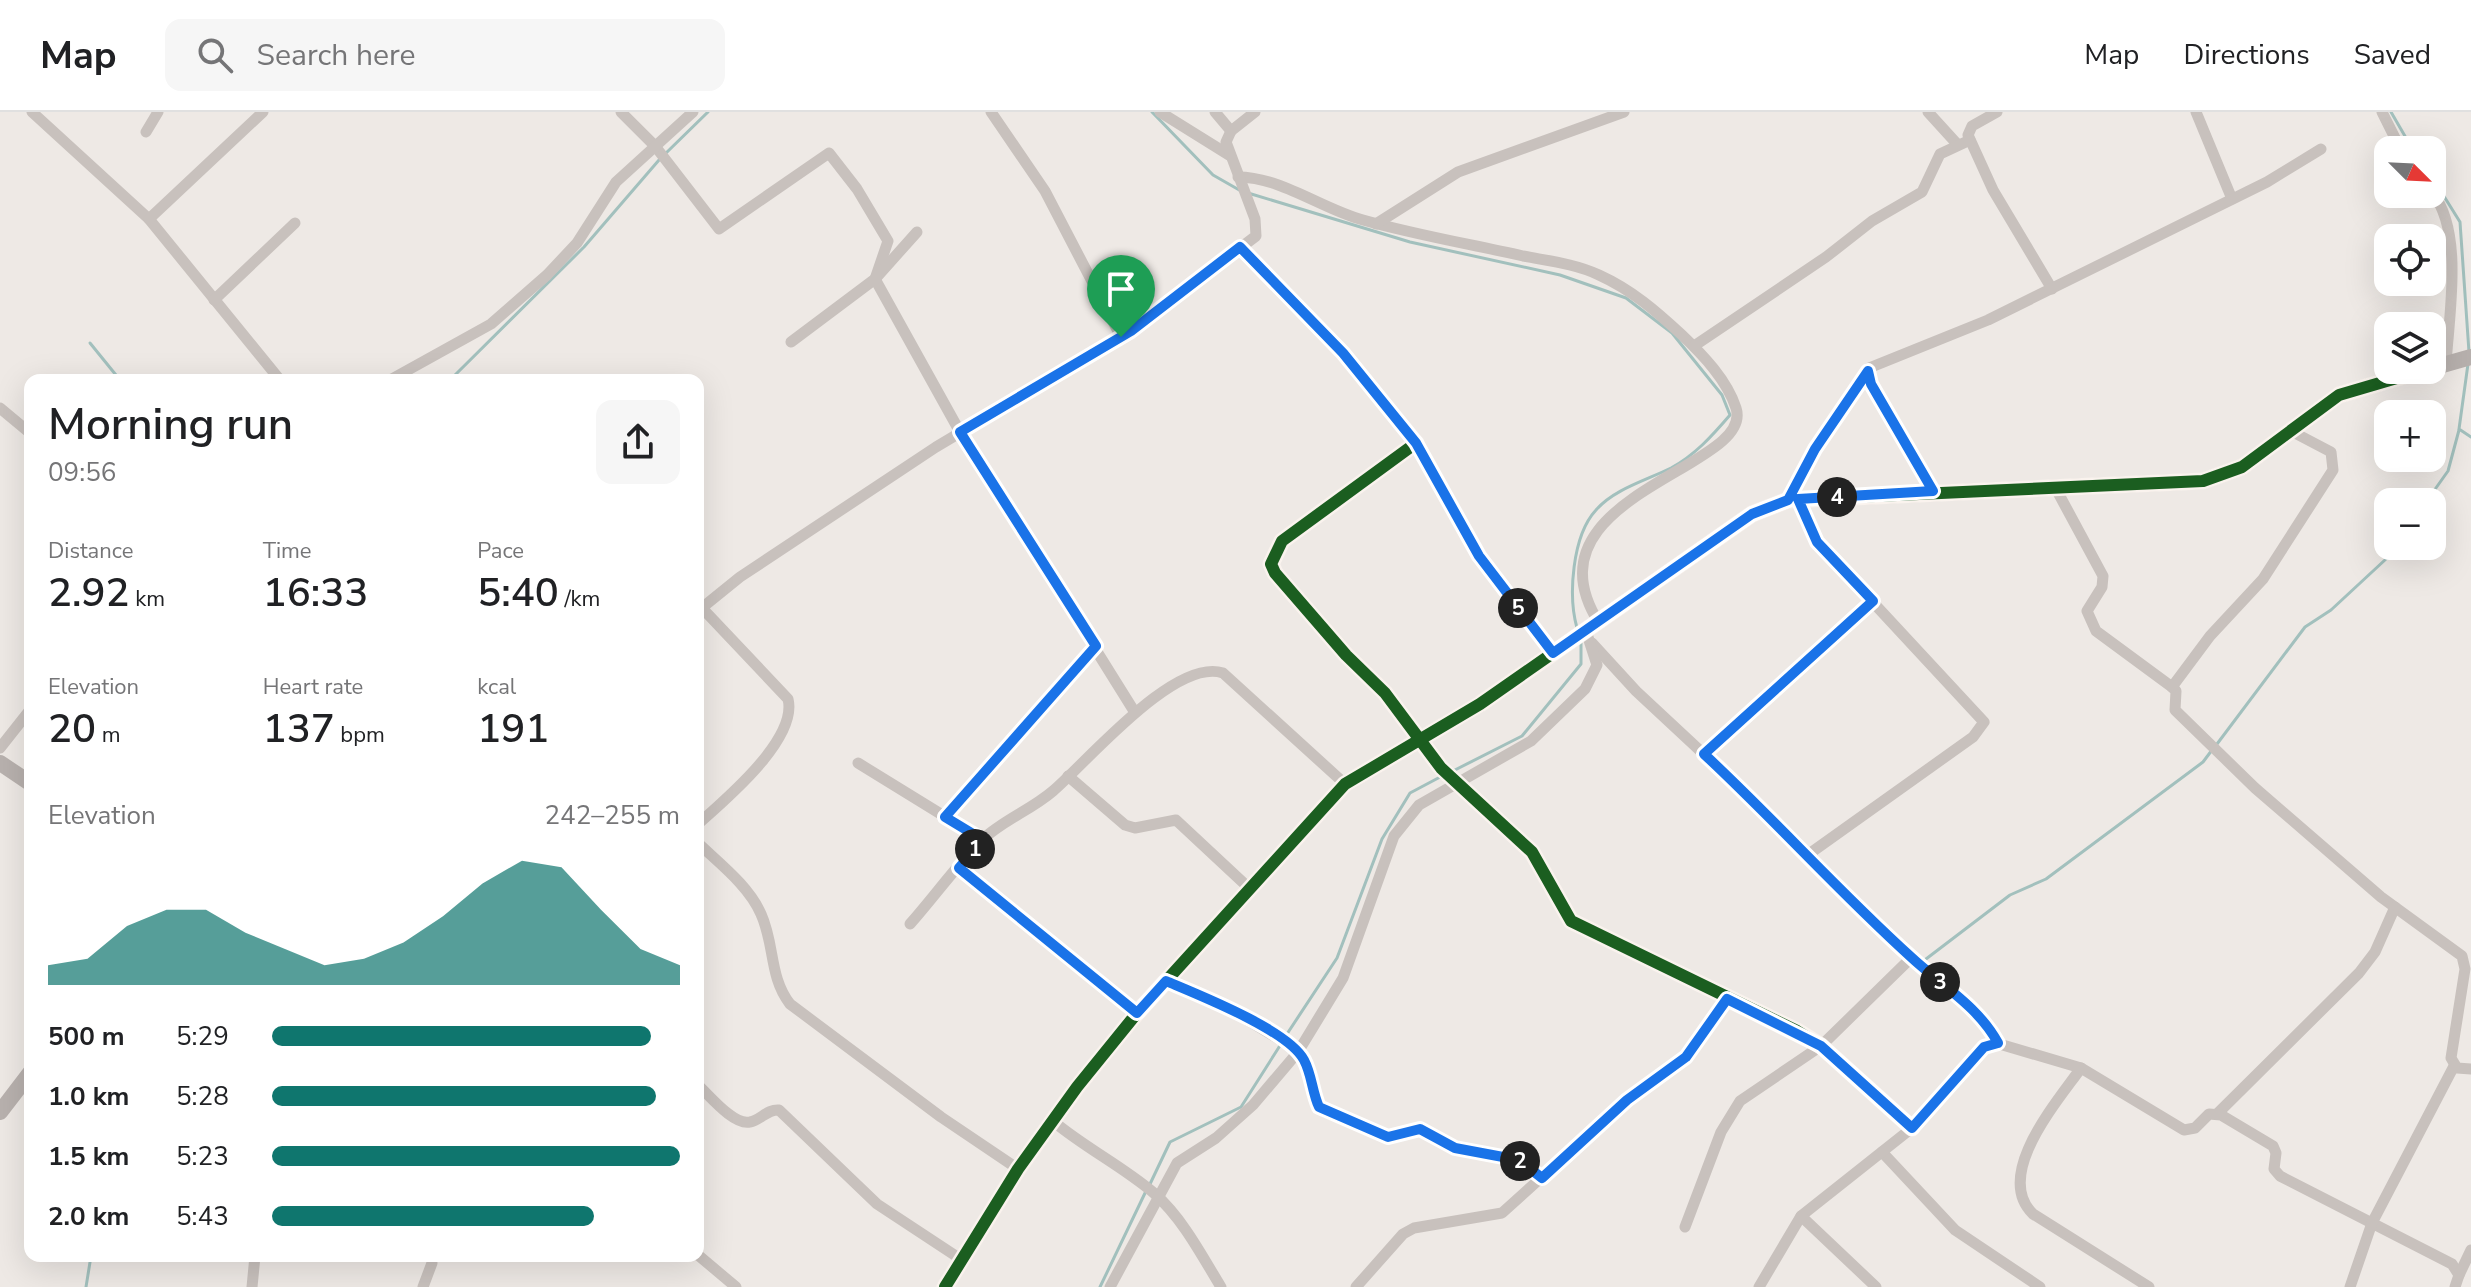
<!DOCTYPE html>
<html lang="en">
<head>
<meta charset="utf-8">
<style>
  :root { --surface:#fff; --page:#f6f6f6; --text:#202124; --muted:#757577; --line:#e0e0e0; --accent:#0f766e }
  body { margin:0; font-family:"Nunito Sans",sans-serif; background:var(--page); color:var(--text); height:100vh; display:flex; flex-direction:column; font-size:30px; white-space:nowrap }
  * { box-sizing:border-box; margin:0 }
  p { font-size:26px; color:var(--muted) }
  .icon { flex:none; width:44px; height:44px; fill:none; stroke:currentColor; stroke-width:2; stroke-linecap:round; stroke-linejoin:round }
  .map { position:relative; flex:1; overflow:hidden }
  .side { position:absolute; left:24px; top:262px; width:680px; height:888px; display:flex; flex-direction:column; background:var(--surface); border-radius:16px; box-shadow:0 8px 32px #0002 }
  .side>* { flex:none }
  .needle { width:52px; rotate:114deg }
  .buttons { position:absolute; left:2374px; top:24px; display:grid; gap:16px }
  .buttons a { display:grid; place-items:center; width:72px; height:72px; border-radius:16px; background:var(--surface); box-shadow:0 8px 32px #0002; font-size:40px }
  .pin { position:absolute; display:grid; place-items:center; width:68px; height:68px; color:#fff; margin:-82px -34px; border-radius:50% 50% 50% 0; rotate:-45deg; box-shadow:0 0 8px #0007 }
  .pin .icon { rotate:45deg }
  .km { position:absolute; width:40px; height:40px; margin:-20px; border-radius:50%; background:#222; color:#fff; font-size:22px; line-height:40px; text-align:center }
  .round { display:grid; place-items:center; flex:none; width:84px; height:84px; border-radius:16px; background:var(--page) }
  .head { display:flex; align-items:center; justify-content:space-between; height:136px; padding:0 24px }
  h1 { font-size:44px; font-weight:600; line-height:60px }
  .stats { display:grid; grid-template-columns:repeat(3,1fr); gap:12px; height:136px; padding:8px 24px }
  .stats div { display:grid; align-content:center }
  .stats b { font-size:40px; font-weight:600 }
  .stats small { font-size:22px; font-weight:400 }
  .stats p { font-size:22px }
  .chart { height:224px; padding:16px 24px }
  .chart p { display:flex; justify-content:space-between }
  .chart svg { width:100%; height:144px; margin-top:8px; fill:var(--accent); opacity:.7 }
  ul { padding:0 24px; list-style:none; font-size:26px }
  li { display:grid; grid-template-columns:128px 96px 1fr; align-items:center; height:60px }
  li i { height:20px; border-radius:10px; background:var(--accent) }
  header { display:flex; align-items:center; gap:48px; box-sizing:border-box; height:112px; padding:0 40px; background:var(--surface); border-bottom:2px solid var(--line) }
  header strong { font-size:38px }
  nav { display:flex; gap:44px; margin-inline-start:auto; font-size:28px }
  .search { width:560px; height:72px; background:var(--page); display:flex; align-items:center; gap:20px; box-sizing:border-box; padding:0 28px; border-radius:16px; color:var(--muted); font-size:30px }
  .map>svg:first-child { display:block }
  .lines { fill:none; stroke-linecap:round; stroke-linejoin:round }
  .stream { stroke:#a2c0bd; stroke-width:3 }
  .street { stroke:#c8c1bd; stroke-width:11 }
  .secondary { stroke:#b8b1ae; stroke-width:16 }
  .cycleway-casing { stroke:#faf3ee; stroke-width:17 }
  .cycleway { stroke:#1b5e20; stroke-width:12 }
  .route-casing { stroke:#fff; stroke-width:16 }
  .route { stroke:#1a73e8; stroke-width:10 }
</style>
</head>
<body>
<header>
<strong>Map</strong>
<div class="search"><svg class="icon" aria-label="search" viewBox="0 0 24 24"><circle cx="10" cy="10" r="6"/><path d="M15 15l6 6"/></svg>Search here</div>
<nav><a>Map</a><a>Directions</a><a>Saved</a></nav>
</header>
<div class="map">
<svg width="2471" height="1175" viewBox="0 0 2471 1175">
  <rect width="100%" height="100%" fill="#eee9e5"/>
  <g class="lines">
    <g class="stream">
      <path d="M1152,0l61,63 28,16"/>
      <path d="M2391,0l22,38"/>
      <path d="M665,42l43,-42"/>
      <path d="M2432,65l28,45 9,130"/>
      <path d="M1248,81l162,49 150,33 66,23 46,35 50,62 8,20c-18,21 -35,40 -59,53 -24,12 -57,21 -75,42 -24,26 -28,86 -19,118"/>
      <path d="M90,231l30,37"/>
      <path d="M2468,252l-9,65 12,8"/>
      <path d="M450,268l134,-133 75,-87"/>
      <path d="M2426,390l22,-31 11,-41"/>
      <path d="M2217,632l88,-117 26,-17 69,-64"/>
      <path d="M1449,661l73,-37 59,-72v-21"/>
      <path d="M1926,847l84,-64 36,-16 157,-117 9,-12"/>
      <path d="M1285,925l52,-79 45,-119 28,-46 32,-17"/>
      <path d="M1150,1072l20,-42 71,-35 40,-63"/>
      <path d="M86,1175l5,-31"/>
      <path d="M1100,1175l46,-96"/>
    </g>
    <g class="street">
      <path d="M32,0l117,107 131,161"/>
      <path d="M621,0l34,34 64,83 110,-76 28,36 31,52 -13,38 85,153 174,279"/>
      <path d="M991,0l54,79 76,146"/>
      <path d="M1160,0l69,43"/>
      <path d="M1215,0l16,19"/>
      <path d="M1928,0l30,33"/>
      <path d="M1997,0l-25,14 -4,9 25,55 59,99"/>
      <path d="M2196,0l36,87"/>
      <path d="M2382,0l19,38"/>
      <path d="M146,20l12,-20"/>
      <path d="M1238,65c43,0 84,32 125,43 53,15 107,24 160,36 26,5 53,8 76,19 33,15 57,36 83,60 21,20 45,45 54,73 20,61 -217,87 -137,215"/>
      <path d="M2432,80c32,40 17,122 14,172"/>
      <path d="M149,107l114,-107"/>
      <path d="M1376,112l82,-52 166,-60"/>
      <path d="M1240,135l103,106 73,90 63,113 74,97"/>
      <path d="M214,188l81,-77"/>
      <path d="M791,230l84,-63 42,-47"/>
      <path d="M1694,234l132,-89 46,-36 50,-29 18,-38 30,-14"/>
      <path d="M390,268l101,-56 56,-49 30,-32 39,-61 77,-70"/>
      <path d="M0,296l30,25"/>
      <path d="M1416,331l-134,98 -11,23 4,9 71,82 39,38 56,75 91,84 39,69 226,110 24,15 91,82"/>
      <path d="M2055,375l48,89 -1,11 -15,24 9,20 76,56 4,4 -1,19 80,78 126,109 81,59 3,13 -14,89 6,10 14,1"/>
      <path d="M1933,379l-62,-107 -2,-16 119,-48 279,-138 54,-33"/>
      <path d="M1798,387l19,43 167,180 -11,15 -164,117"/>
      <path d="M1788,388l27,-51 53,-78"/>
      <path d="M698,499l42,-34 196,-130 195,-116 125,-95 -1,-17 -29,-77 5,-11 24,-19"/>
      <path d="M1592,531l44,48 145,135 130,132 74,63 13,22"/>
      <path d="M2172,575l38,-51 53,-57 70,-109 -2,-18 -40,-21"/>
      <path d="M0,636l30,-38"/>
      <path d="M1704,642l169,-153"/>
      <path d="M858,651l125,77"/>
      <path d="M1068,664l57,49 10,3 41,-8 74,69"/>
      <path d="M945,705l151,-171"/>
      <path d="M698,712c28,-25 100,-85 90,-125l-86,-91"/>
      <path d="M698,731c22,21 51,43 63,71 14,31 8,63 29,90l151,113 77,52"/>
      <path d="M959,756l178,145"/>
      <path d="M910,812c24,-27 46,-58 72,-84 21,-20 49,-30 71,-49 34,-29 122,-134 170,-118l122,111"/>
      <path d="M1166,869l58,25 70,42 11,14 9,35 11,15 63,25 32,-8 35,19 64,12 23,18"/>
      <path d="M2081,956c-24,34 -88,107 -48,146l116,73"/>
      <path d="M698,973c11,10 36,41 52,37 11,-2 17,-13 29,-12l98,94 85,56"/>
      <path d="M2217,1002l142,-141 16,-21 20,-45"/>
      <path d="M1053,1009c32,27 71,46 102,73 28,25 47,62 66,93"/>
      <path d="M1882,1040l73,78 85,57"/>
      <path d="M1801,1104l111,-88 72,-81 12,-4 85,25 103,62 11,-2 14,-14 12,1 52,31 3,7 -2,16 6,7 172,88 7,11 -4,12"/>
      <path d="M1685,1115l36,-95 19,-31 81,-55 90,-88"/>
      <path d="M698,1143l38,32"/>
      <path d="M2459,1163l12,-25"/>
      <path d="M252,1175l3,-31"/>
      <path d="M423,1175l9,-24 -1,-7"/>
      <path d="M1110,1175l67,-124 39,-25 37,-33 45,-53 45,-74 51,-142 25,-31 112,-64 54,-52 12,-24 -11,-34"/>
      <path d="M1356,1175l47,-53 11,-6 88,-15 125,-113 59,-43 41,-58"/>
      <path d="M1759,1175l42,-71 75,71"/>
      <path d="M2350,1175l22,-64 82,-157"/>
    </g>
    <g class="secondary">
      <path d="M2432,256l39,-11"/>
      <path d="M0,651l30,20"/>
      <path d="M0,1000l30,-39"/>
      <path d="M945,1175l73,-118 59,-82 60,-74 208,-229 135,-80 272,-190 36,-14 415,-19 39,-14 97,-72 85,-25"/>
    </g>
    <g class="cycleway-casing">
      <g id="cycleway">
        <path d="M1416,331l-134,98 -11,23 4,9 71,82 39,38 56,75 91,84 39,69 226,110 24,15 91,82"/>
        <path d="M945,1175l73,-118 59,-82 60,-74 208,-229 135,-80 272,-190 36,-14 415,-19 39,-14 97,-72 85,-25"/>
      </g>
    </g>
    <use href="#cycleway" class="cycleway"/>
  </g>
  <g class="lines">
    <g class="route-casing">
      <path id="route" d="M1240,135l103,106 73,90 63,113 74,97 199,-139 36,-14 27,-51 53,-78 3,13 62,107 -135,8 19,43 56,59 -169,153c71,66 135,138 207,203 30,28 67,49 87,86l-14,4 -72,81 -91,-82 -94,-47 -41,58 -59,43 -85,78 -23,-18 -64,-12 -35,-19 -32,8 -69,-30c-7,-15 -7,-32 -15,-47 -16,-30 -105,-65 -138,-79l-29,32 -178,-145 24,-28 -38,-23 151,-171 -136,-214 171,-101z"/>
    </g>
    <use href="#route" class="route"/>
  </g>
</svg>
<div class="buttons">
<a><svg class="needle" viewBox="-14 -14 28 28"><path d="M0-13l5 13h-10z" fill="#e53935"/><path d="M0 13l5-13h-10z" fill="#757577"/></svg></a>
<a><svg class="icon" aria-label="locate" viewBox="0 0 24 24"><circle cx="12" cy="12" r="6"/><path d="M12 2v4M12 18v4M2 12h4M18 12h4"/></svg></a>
<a><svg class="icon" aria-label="layers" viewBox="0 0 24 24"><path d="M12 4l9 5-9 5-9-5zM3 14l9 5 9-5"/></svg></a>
<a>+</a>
<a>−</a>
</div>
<div class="pin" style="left:1121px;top:225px;background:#1e9e55"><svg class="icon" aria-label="arrive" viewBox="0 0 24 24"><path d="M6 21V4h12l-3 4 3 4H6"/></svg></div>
<b class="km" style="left:975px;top:737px">1</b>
<b class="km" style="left:1520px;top:1049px">2</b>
<b class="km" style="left:1940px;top:870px">3</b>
<b class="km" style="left:1837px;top:385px">4</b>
<b class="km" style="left:1518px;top:496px">5</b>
<section class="side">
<div class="head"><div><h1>Morning run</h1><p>09:56</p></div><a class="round"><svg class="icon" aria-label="share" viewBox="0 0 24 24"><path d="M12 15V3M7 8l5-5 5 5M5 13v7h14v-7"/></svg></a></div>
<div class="stats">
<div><p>Distance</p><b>2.92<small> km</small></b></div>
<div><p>Time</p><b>16:33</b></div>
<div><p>Pace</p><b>5:40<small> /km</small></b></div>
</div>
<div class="stats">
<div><p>Elevation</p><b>20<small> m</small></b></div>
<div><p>Heart rate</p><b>137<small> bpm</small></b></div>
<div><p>kcal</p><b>191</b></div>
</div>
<div class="chart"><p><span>Elevation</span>242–255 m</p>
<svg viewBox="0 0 160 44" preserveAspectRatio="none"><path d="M0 44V38L10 36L20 26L30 21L40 21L50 28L60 33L70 38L80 36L90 31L100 23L110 13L120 6L130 8L140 21L150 33L160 38V44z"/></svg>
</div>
<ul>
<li><b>500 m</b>5:29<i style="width:93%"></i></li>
<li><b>1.0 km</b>5:28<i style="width:94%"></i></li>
<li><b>1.5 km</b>5:23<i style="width:100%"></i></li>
<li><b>2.0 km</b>5:43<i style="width:79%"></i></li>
</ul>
</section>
</div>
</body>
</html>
